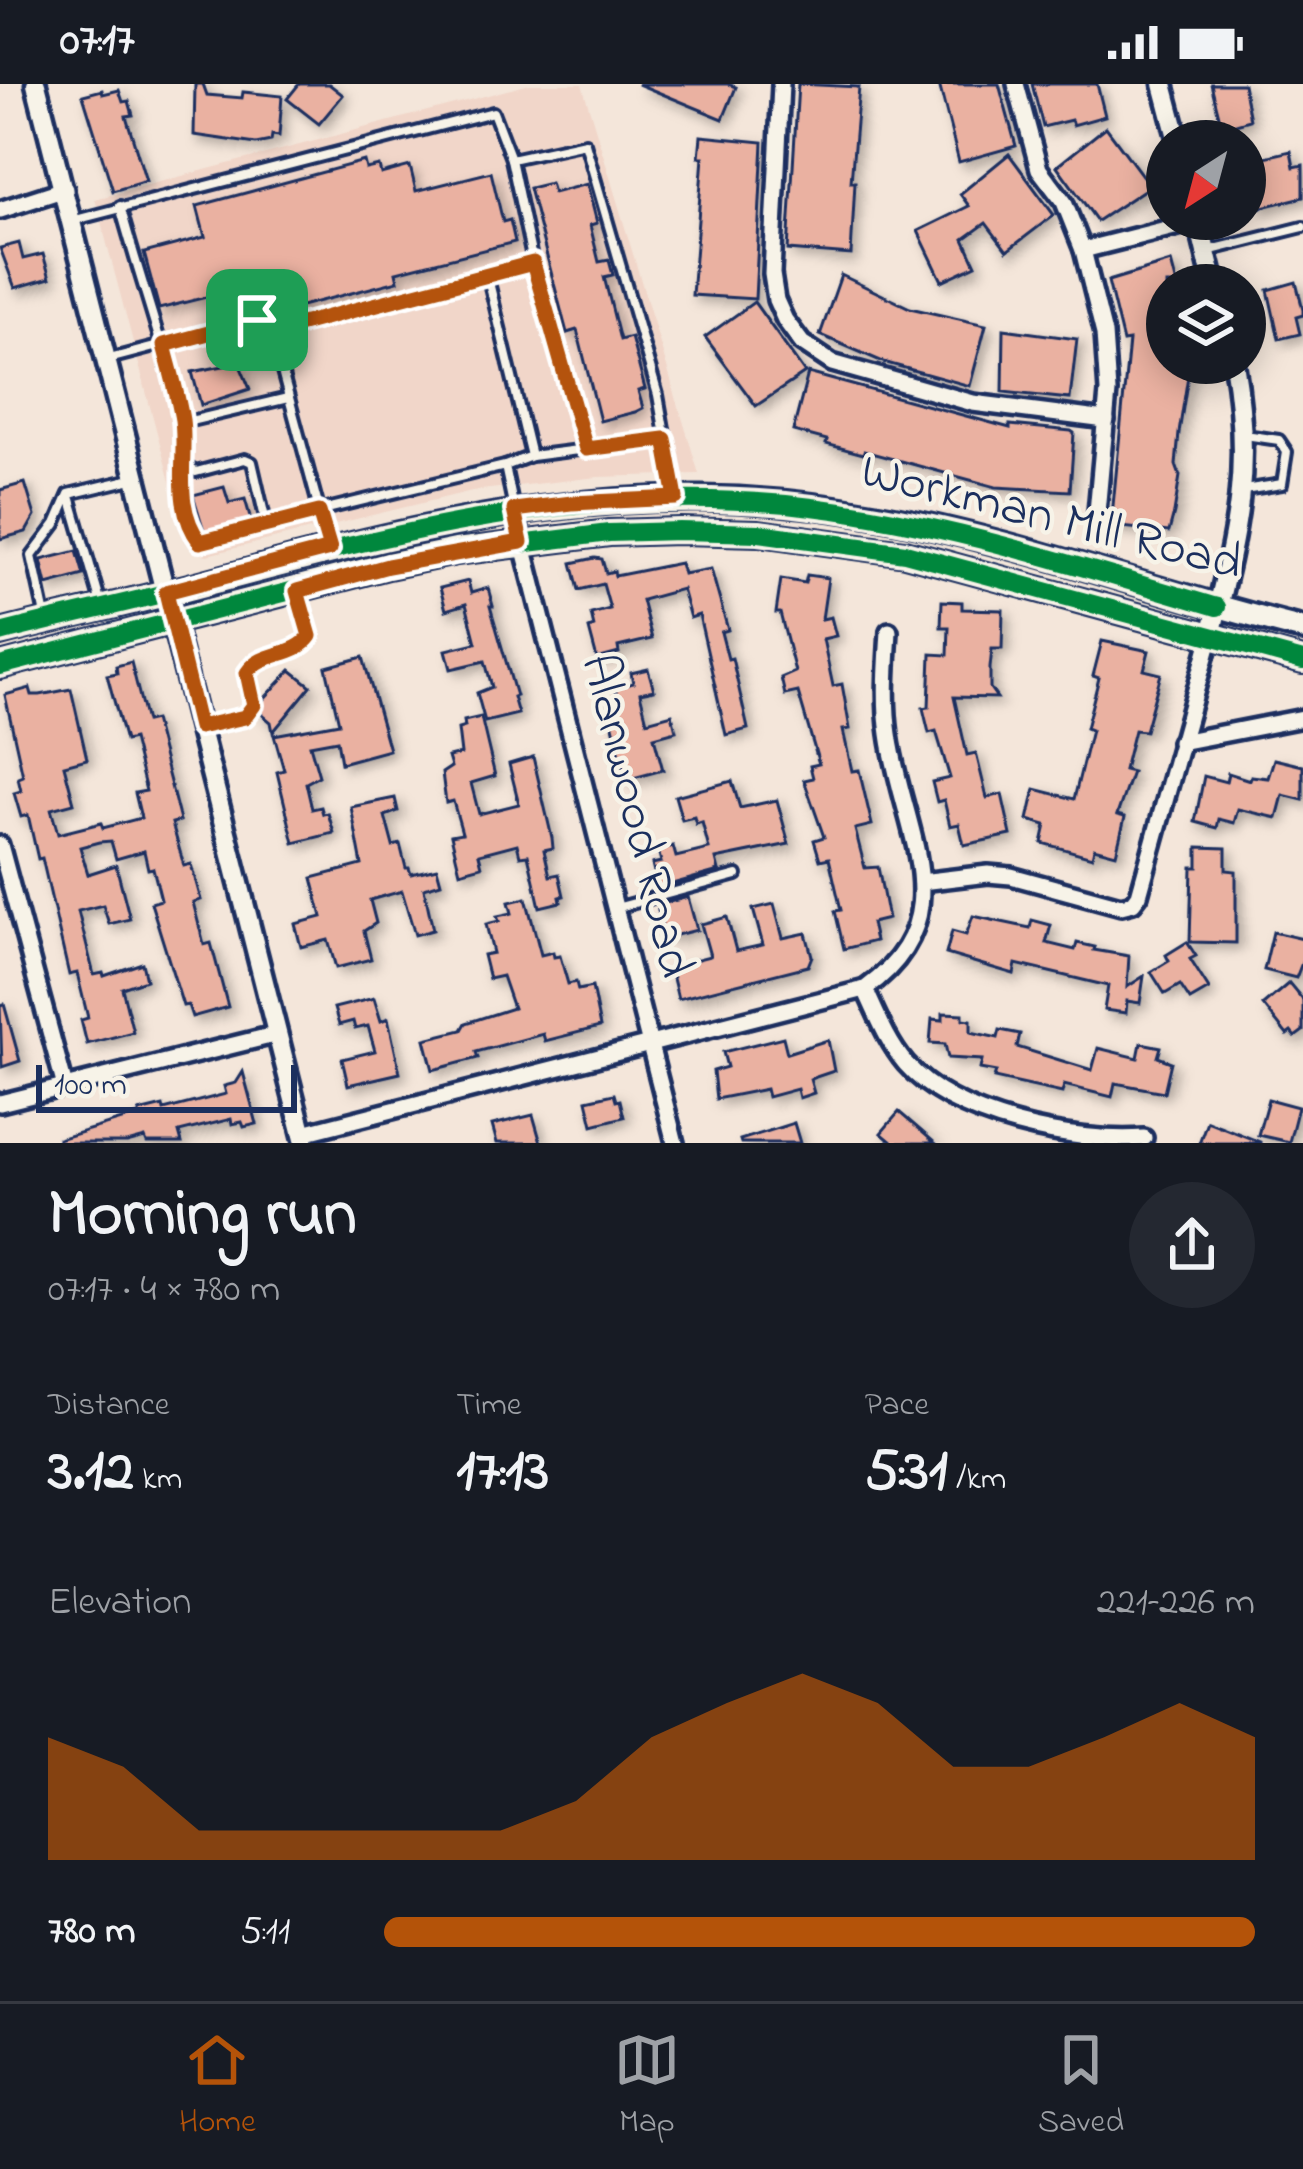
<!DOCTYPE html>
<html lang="en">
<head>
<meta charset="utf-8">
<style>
  :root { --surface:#171b24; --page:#242831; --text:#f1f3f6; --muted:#9ea1a6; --line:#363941; --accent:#b45309 }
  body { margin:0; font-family:"Indie Flower",sans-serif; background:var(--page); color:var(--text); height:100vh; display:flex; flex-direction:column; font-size:45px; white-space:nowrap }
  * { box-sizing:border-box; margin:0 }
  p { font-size:39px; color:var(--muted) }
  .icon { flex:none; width:66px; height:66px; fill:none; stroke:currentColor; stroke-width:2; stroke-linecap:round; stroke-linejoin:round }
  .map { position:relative; height:1059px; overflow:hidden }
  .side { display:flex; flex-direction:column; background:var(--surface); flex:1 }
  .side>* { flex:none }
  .needle { width:78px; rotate:216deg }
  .tools { position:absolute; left:1146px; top:36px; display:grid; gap:24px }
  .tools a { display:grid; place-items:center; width:120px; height:120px; border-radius:50%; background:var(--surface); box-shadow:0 6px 30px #0003; font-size:60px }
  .scale { position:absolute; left:36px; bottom:30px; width:261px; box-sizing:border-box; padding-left:12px; border:6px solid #1b2f5e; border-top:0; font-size:33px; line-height:42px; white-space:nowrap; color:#1b2f5e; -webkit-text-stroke:9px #f7f3e8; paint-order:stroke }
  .pin { position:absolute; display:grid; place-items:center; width:102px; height:102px; color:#fff; margin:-51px; border-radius:24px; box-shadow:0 6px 18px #0006 }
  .round { display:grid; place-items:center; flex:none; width:126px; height:126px; border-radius:63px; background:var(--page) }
  .headline { display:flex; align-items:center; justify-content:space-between; height:204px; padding:0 48px }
  h1 { font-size:66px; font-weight:700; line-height:90px }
  .stats { display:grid; grid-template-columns:repeat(3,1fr); gap:18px; height:204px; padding:12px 48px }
  .stats div { display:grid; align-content:center }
  .stats b { font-size:60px; font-weight:700 }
  .stats small { font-size:33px; font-weight:400 }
  .stats p { font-size:33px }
  .chart { height:336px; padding:24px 48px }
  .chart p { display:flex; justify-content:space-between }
  .chart svg { width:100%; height:216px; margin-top:12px; fill:var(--accent); opacity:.7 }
  ul { padding:0 48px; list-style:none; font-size:39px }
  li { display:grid; grid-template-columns:192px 144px 1fr; align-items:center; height:90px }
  li i { height:30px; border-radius:15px; background:var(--accent) }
  .status { display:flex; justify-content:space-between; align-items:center; height:84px; padding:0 60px; background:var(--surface); direction:ltr }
  .status svg { height:33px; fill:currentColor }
  .menu { display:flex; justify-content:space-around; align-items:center; height:168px; border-top:3px solid var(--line); background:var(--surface); font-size:33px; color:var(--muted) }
  .menu a { display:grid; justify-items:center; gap:6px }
  .menu .selected { color:var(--accent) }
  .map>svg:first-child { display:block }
  .built { fill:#f1d6c9 }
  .building { fill:#eab1a1; stroke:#1b2f5e; stroke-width:3; filter:url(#shadow) }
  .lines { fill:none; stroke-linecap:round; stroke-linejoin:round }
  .service-casing { stroke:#1b2f5e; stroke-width:16 }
  .minor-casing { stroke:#1b2f5e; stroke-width:24 }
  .tertiary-casing { stroke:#1b2f5e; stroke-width:27 }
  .secondary-casing { stroke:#1b2f5e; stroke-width:30 }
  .service { stroke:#f7f3e8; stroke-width:8 }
  .minor { stroke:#f7f3e8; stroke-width:15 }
  .tertiary { stroke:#f7f3e8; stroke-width:18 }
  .secondary { stroke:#f7f3e8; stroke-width:21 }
  .cycleway-casing { stroke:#f7f3e8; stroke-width:26 }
  .cycleway { stroke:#00873e; stroke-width:18 }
  .route-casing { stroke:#fff; stroke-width:24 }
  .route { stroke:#b45309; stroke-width:15 }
  .labels { text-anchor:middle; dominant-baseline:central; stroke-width:9; stroke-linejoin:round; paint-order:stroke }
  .street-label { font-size:51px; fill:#1b2f5e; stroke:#f7f3e8 }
</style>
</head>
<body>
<div class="status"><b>07:17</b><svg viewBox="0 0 49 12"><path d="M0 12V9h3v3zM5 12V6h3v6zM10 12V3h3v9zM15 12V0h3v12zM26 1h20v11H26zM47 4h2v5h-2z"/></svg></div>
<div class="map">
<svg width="1303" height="1059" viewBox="0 0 1303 1059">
  <defs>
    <filter id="shadow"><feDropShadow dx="5.5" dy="5.5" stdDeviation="6" flood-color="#0004"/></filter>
  </defs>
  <rect width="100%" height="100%" fill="#f4e6da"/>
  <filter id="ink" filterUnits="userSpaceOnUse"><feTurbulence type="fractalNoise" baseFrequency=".00833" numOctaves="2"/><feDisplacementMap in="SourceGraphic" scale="24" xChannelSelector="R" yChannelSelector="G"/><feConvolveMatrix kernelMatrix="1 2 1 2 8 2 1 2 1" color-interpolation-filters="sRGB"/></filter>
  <g filter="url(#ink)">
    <path class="built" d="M530,0h52l117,390 -101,3 -126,14 -265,64 -11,-3 -10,-10 -91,-343z"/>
    <g class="building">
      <path d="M195,0h8l4,11 35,3 1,-6 39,4 -3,40 -7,-1 -1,6 -15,3 -62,-9z"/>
      <path d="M299,0h30l14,11 -24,29 -32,-25z"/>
      <path d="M638,0h90l8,3 -13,32z"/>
      <path d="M798,0l61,3 -8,95h4l-4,73 -63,-5z"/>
      <path d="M939,0h60l17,62 -57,16z"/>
      <path d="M1032,0h65l8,32 -32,9 -2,-5 -28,7z"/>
      <path d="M1211,0h32l7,36 -28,8z"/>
      <path d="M102,6l1,4 16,-4 4,12 6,-1 4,14 -7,1 20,65 -33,10 -30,-96z"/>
      <path d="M1106,43l44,59 -53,35 -40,-55z"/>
      <path d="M701,52l62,6 -8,157 -63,-4 11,-138h-4z"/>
      <path d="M1291,67l3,16 9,-2v32l-44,11 -12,-47z"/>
      <path d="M1009,70l45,61 -47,36 -21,-28 -22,16 12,26 -34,16 -24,-50 51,-25 -9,-12z"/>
      <path d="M364,77l2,8 13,-3 2,8 29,-8 6,25 75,-19 12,50 7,-2 5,22 -119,30 2,9 -124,32 -8,-31 -107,27 -15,-56 61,-16 -8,-31z"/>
      <path d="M550,99l3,10 34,-9 10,39 -7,2 9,37 10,-2 4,15 -9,2 16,63 11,-3 14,52 -7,2 5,17 -8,4 -35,9 -23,-91 -10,3 -38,-145z"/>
      <path d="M19,159l4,16 20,-5 7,24 -35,10 -15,-40z"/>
      <path d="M1171,178l6,23h-10v78h23l-11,70 -3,32 4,11 -6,37 -5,19 -58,-6 18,-185 -6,1 -15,-61z"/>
      <path d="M841,191l69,33 76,17 -16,61 -87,-24 -63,-27z"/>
      <path d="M1296,198l7,28v5l-7,2 4,17 -21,5 -11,-49z"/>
      <path d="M754,218l51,71 -49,33 -51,-69z"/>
      <path d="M1004,245l73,10 -7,60 -67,-7z"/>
      <path d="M239,279l11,26 -49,16 -9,-33z"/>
      <path d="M808,289l202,55v-3l61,6 3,2 -4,58 -74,-4 -132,-36 -1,3 -37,-10 1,-4 -34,-9z"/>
      <path d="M25,399l10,33 -9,16 -26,7v-49z"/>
      <path d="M224,403l5,16 16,-4 6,21 -46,14 -12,-39z"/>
      <path d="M77,467l7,24 -37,10 -6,-25z"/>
      <path d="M595,474l7,1 4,14 8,-2 1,5 65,-13 3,11 28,-5 17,61 -7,2 7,27 4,-1 16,71 -22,6 -27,-120 -9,3 -8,-29 -40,11 10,39 -34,8 1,6 -22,6 -8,-30 5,-2 -3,-13 19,-5 -7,-25 -24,6 -7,-27z"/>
      <path d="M807,491l21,3 -6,41 9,-2 5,19 -13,3 10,47 9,-2 8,45 -7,1 9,41 7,-1 13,55 -17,4 10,39 13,-1 10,52 -17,4 4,18 -31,8 -9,-38 6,-1 -12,-52 -9,2 -6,-20 10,-3 -20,-57 9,-2 -3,-12 9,-2 -21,-72 -13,3 -4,-17 14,-6 -15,-59h-4l5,-34 24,4z"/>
      <path d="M468,497l3,12 17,-5 5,18h-3l26,90 -3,1 5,17 -33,8 -8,-29 15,-6 -7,-26 -34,8 -5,-19 30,-7 -10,-39 -20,6 -6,-22z"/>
      <path d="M942,517l20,1v7l41,1 -1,39h-10l-2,19v20l7,10 -43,-1 13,58 9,-2 11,45 15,-4 9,41 -47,10 -5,-21 -9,2 -6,-26 -7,2 -5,-20 18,-4 -14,-47 -7,2 -6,-25 6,-1 2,-53 17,1 1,-28h-8z"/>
      <path d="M1102,557l47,10 -5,19 17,4 -16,57 -11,-1 -10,40 8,2 -15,43 8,2 -9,37 -22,-6 -2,9 -50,-14 4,-18 -18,-5 7,-31 39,10 17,-69 -5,-2 13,-50 -6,-2z"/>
      <path d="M363,573l26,93 -48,13 -4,-23 -27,5 9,31 -13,7 6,26 9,-2 2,7 5,-1 6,20 -40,10 -17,-71 7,-2 -10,-35 65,-12 -13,-56z"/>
      <path d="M131,578l15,60 8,-2 26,101 -8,2 12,43 7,-2 10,36 -8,2 11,43 7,-2 17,64 -36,10 -4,-12 -5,1 -32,-103 10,-3 -8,-32 -5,1 -4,-18 -28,8 -5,-18 -12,1 -19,5 8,27 28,-9 14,54 -21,5 -6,-19 -25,6 16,64 9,-2 1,3 38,-13 4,17 -24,8 11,44 -46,12 -6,-24 7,-2 -11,-45 -8,2 -27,-117 -4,1 -10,-44 -7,2 -7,-24 7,-2 -3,-13 5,-2 -18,-81 25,-7 2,7h8l31,-6 16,70 -23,6 10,38 -23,6 7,25 43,-11 2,5 38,-10 -6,-25 11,-2 -13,-52 -8,2 -18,-66 10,-2 -1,-7z"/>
      <path d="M648,585l6,21 -14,3 7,28 25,-7 4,17 -22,6 9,33 -37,10 -19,-80 10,-3 -2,-10 18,-4 -2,-10z"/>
      <path d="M291,586l20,16 -38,46 -2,-10 -12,-10 3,-11z"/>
      <path d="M481,633l14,59 -24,7 8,31 40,-10 -10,-40 24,-7 19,81 1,10 -9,2 6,26 9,-2 5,22 -4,1 1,5 -21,5 -12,-52 -8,1 -3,-12 -38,10 3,12 -22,6 -9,-37 11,-2 -9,-32 -7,2 -4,-30 9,-6 -3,-10 13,-3 -3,-25 7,-2 -1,-6z"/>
      <path d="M1274,675l29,7v34l-20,-5 -6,23 -39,-9 -4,14 -15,-4 -2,9 -22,-6 9,-46 22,6 2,-9 22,7 1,-4 17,2z"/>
      <path d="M732,697l8,27 37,-8 12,44 -73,15 3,12 -61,17 -6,-24 9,-2 -3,-12 15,-4 3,11 33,-8 -7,-27 -6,2 -2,-7 -12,3 -7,-24z"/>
      <path d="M395,714l3,13 -13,5 8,30 7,-2 6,24h3l2,6 26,-6 4,15 -17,5 9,42 -18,5 -13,-44 -32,9 6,23 -12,8 7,28 -35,9 -8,-28 -27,7 -6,-23 27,-7 -10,-39 50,-13 -11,-58z"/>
      <path d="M1198,763l28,1v22l10,1v72l-46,-1 2,-75h6z"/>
      <path d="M688,813l9,33 -28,7 -1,-5 -4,2 -6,-24 5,-2 -1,-4z"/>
      <path d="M526,814l15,57 12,-3 1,5 6,-1 8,28 8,-2 2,8 14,-3 8,40 -55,14 -2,-7 -67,18 2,6 -45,12 -8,-31 37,-9 4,-7 47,-15 -11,-32 -13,3 -6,-24 10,-2 -7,-29 13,-3 -2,-5 15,-3 -3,-11z"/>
      <path d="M774,820l9,34 23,-5 6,23 -4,10 -130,33 -8,-33 40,-10 -9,-32 26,-7 9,34 27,-6 -10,-36z"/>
      <path d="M973,832l57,12 2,-8 19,5 -5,18 29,7 2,-7 18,4 -1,3 35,6 -2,31 17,-11 -4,27 -13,-2 -1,12 -22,-3 4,-24 -92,-22 -2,10 -68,-20 6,-23 14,4z"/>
      <path d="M1273,848l30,7v21l-7,18 -32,-8z"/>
      <path d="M1187,858l9,14 -6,3 19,30 -19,11 -10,-15 -15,9 -14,-22 18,-11 -3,-6z"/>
      <path d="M1289,899l14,17v31l-8,6 -4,-5 -4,3 -24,-30z"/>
      <path d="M374,914l7,23 7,-3 12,55 -52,12 -6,-26 33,-8 -7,-25 -13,3 -2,-8 -14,4 -5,-17z"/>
      <path d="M4,920l16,57 -18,6 -2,-62z"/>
      <path d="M943,929l20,1v5l8,1v12l27,6 2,-8 20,4 -3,13 75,23 6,-22 40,10 3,-15 20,4 -3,10 13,5 -7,30 -49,-9 -3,14 -48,-12 -2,8 -68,-15 2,-6 -16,-3 2,-9 -34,-2 -3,-14 -15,-1 2,-24 11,1z"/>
      <path d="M783,953l4,16 41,-13 6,31 -24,8 4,14 -15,5 -2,-9 -29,8 -2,-8 -50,10 -3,-28 14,-4 -4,-15z"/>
      <path d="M243,988l14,52 -13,3 -2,-5 -10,2 -1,-5 -52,13 3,11h-35l-2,-5 -18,5h-69v-4l81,-24v-3l24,-6 1,4 62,-16 -2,-8 12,-3z"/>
      <path d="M614,1010l2,7 4,-1 4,17 -31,8 -6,-25z"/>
      <path d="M1268,1015l30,8 -9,35 -31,-7z"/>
      <path d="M899,1028l36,31h-42l-12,-10z"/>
      <path d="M533,1031l8,28h-44l-5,-18z"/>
      <path d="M1207,1037l53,21v1h-61z"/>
      <path d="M794,1039l6,20h-59l-1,-3z"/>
    </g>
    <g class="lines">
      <g class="service-casing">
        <g id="service">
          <path d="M120,122c20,74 45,143 62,217l106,-25"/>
          <path d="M75,136l418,-108 18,47"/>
          <path d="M1207,167l96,-24"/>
          <path d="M533,179l52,186"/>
          <path d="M487,190l46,-11 -22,-104 74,-16 73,252 18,102"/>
          <path d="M271,247l216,-57 44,182 -26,10 9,43"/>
          <path d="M109,275l148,-39 14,11 58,215"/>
          <path d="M182,339l-2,40 16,9 49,-13 7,3 13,56 8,4 232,-56"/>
          <path d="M531,372l134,-17"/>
          <path d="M180,380c0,24 5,58 20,77l7,2 66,-21"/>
          <path d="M1244,406l38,-6 5,-32 -8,-12 -34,-5"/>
          <path d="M70,412l32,111"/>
          <path d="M46,536l-14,-64 24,-32 13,-30 67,-16"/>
          <path d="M203,642l42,-9 9,-12 -7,-32c15,-23 48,-15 63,-37l-12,-44"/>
          <path d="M616,824l121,-33"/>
        </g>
      </g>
      <g class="minor-casing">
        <g id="minor">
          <path d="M781,0l-9,190 4,26 9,20 17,23 30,20 141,40 133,17"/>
          <path d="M1016,0l23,85 25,33 19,48 21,84 4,58 -12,131"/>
          <path d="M0,126l65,-21"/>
          <path d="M1083,166l115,-29"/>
          <path d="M514,426l161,633"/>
          <path d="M1180,658l123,-24"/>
          <path d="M0,761l65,242"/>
          <path d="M921,798l67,-8 23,2 110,30 12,-3 6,-8 71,-256"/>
          <path d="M865,905c12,26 23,54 41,75 49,56 168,79 238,74"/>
          <path d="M0,1019l278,-69"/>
          <path d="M303,1049l562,-144c101,-72 37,-157 24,-255 -5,-34 -2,-69 0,-103"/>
        </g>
      </g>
      <g class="tertiary-casing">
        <g id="tertiary">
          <path d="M36,0l269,1059"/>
          <path d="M1163,0l15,57"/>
          <path d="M1198,135l16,66"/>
          <path d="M1210,555c26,-105 43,-167 24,-276"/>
        </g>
      </g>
      <g class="secondary-casing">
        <g id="secondary">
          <path d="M0,549c70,-18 141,-33 212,-52 228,-61 423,-109 661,-66 147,26 286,79 430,114"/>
          <path d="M0,582l388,-100 68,-14 153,-19 71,-2 79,2 146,20 398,108"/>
        </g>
      </g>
      <use href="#service" class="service"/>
      <use href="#minor" class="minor"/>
      <use href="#tertiary" class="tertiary"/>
      <use href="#secondary" class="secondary"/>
      <g class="cycleway-casing">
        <g id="cycleway">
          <path d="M0,549c70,-18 142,-33 212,-52 202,-54 389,-100 600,-74 139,17 271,61 405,100"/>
          <path d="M0,582l388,-100 68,-14 153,-19 71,-2 79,2 146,20 398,108"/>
        </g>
      </g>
      <use href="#cycleway" class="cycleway"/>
    </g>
  </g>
  <g class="lines" filter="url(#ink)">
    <g class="route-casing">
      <path id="route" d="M533,179l53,186 79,-10 11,59 -104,5 -58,7 7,32 -133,24 -91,25 13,45c-15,22 -48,14 -63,37l7,32 -9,12 -46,10 -33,-135 164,-43 -11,-37 -119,30c-28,-37 -13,-82 -18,-122 -4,-25 -12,-51 -18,-75l93,-25 14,12z"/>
    </g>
    <use href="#route" class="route"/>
  </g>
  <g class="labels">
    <g class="street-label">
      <text transform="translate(1051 435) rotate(14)">Workman Mill Road</text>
      <text transform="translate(635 732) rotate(76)">Alanwood Road</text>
    </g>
  </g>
</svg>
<div class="tools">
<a><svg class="needle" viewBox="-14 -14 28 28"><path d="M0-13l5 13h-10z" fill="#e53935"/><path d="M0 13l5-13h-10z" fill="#9ea1a6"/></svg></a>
<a><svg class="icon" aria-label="layers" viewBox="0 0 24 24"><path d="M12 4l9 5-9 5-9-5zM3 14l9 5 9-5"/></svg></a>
</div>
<div class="scale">100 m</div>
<div class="pin" style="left:257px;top:236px;background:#1e9e55"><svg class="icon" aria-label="arrive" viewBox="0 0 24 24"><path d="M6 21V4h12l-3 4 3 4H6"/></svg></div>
</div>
<section class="side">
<div class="headline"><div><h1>Morning run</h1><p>07:17 · 4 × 780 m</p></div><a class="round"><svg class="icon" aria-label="share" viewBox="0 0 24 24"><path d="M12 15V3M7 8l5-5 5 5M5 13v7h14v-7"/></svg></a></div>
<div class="stats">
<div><p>Distance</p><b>3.12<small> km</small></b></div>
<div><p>Time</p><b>17:13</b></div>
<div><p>Pace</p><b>5:31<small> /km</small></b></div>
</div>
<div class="chart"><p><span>Elevation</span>221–226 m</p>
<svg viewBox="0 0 160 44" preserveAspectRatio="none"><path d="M0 44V19L10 25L20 38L30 38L40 38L50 38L60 38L70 32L80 19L90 12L100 6L110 12L120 25L130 25L140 19L150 12L160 19V44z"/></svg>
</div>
<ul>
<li><b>780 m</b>5:11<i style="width:100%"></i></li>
</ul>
</section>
<nav class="menu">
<a class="selected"><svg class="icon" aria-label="home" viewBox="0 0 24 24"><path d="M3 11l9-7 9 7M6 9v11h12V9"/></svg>Home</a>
<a><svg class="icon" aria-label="map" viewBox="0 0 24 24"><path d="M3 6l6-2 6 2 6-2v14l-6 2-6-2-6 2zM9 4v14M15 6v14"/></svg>Map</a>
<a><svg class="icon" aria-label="saved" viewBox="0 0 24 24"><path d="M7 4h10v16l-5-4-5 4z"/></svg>Saved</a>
</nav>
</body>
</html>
